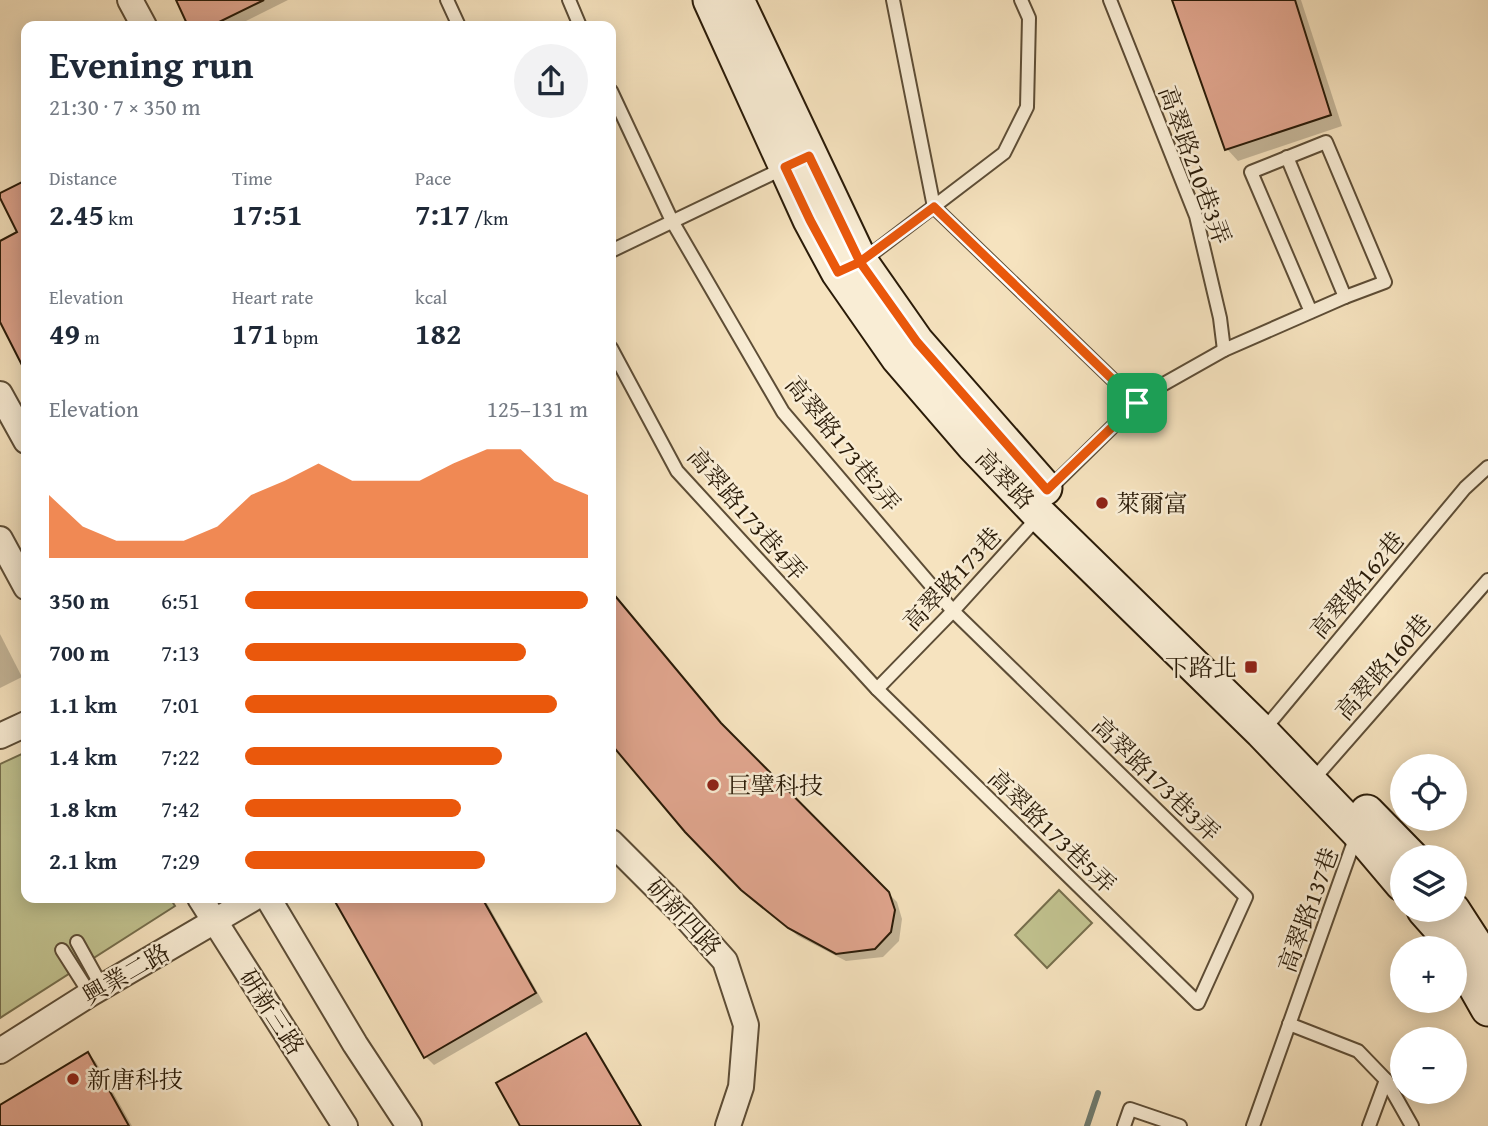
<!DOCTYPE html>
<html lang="en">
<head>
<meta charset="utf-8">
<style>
  :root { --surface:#fff; --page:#f2f2f3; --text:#1f2937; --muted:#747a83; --accent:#ea580c }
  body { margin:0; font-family:"Gentium Book Plus","Noto Serif TC",serif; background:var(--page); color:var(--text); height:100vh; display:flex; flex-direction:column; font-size:26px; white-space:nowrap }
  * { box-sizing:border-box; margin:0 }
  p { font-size:23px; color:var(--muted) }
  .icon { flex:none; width:38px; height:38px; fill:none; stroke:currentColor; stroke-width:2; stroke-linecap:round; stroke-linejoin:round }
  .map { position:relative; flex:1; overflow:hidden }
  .details { position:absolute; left:21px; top:21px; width:595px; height:882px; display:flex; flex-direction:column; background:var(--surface); border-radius:14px; box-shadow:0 4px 18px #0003 }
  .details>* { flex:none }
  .controls { position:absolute; left:1390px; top:754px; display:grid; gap:14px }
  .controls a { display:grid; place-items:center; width:77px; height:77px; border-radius:50%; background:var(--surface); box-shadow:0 4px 18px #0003; font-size:35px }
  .pin { position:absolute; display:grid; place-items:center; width:60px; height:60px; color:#fff; margin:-30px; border-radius:14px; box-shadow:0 4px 10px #0006 }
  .round { display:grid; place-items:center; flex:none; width:74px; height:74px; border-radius:37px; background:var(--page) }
  .headline { display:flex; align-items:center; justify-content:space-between; height:119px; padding:0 28px }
  h1 { font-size:38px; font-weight:800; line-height:52px }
  .metrics { display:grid; grid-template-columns:repeat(3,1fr); gap:10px; height:119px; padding:7px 28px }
  .metrics div { display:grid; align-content:center }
  .metrics b { font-size:30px; font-weight:800 }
  .metrics small { font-size:19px; font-weight:400 }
  .metrics p { font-size:19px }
  .chart { height:196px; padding:14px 28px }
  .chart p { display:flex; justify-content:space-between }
  .chart svg { width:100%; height:126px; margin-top:7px; fill:var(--accent); opacity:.7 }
  ul { padding:0 28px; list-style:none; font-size:23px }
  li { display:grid; grid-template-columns:112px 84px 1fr; align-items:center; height:52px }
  li i { height:18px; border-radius:9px; background:var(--accent) }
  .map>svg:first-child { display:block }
  .green { fill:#c1c28f; stroke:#766e4c; stroke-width:2 }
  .shadow { fill:#0003 }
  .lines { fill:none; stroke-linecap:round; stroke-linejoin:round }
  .stream { stroke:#6f7c71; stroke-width:6 }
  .building { fill:#e1a68f; stroke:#2a1b08; stroke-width:2 }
  .lane-casing { stroke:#5d4d36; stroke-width:16 }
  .street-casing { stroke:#5d4d36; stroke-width:28 }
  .secondary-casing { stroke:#2a1b08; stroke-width:37 }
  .lane { stroke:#f9edd5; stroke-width:12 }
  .street { stroke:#f9edd5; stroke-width:24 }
  .secondary { stroke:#f9edd5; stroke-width:33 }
  .route-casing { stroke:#fff; stroke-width:14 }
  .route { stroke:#ea580c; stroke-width:9 }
  .poi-dot { fill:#8f2418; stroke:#f9edd5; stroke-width:2.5 }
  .labels { text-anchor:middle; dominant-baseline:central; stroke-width:5; stroke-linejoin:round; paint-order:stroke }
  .street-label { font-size:24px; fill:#2a1b08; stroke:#f9edd5 }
  .poi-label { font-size:24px; fill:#2a1b08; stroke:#f9edd5; text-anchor:start }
</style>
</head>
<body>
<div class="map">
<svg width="1488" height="1126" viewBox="0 0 1488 1126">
  <rect width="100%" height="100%" fill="#f6e3bf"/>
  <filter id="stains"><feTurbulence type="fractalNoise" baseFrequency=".00286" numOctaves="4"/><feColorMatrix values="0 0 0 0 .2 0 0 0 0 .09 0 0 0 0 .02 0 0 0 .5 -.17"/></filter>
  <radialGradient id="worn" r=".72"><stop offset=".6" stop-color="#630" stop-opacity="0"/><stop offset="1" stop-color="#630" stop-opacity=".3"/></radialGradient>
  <g class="green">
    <path d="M26,752v146h144l5,8 -175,112v-254z"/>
    <path d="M1059,890l33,33 -45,45 -32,-33z"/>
  </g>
  <g class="shadow">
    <path d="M178,0h110l-52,26h-46z"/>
    <path d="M1174,0h127l41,126 -104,35 -11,-12z"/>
    <path d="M26,182v187l-26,-50v-76l20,-11 -19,-37z"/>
    <path d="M611,590l118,144 168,168 5,17 -3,22 -16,16 -37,4 -48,-25 -56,-47 -56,-58 -75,-90z"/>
    <path d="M0,634l22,43 -22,11z"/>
    <path d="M335,898h149l59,104 -109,63 -8,-8z"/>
    <path d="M585,1035l9,9 48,82h-120z"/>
    <path d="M88,1054l8,8 36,64h-132v-18z"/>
  </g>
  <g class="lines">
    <path class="stream" d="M1087,1126l11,-33"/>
  </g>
  <g class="building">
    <path d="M176,0h88l-53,26h-23z"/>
    <path d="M1172,0h123l36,115 -106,35z"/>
    <path d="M26,180v193l-26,-51v-81l17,-9 -17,-34v-5z"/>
    <path d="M611,591l110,132 168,169 6,18 -4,22 -16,17 -39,5 -48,-26 -47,-38 -56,-58 -74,-88z"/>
    <path d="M333,898h149l54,95 -112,65z"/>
    <path d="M586,1033l55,93h-121l-24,-43z"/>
    <path d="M88,1052l41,74h-129v-21z"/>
  </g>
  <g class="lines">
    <g class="lane-casing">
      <g id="lane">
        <path d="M447,0l12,26"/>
        <path d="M569,0l11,26"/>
        <path d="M893,0l41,207 203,196"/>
        <path d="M1110,0l86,216 24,102 4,32"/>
        <path d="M611,91l61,130 111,191 170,199 293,286 -48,106 -321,-314 -200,-218 -66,-123"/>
        <path d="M1287,157l58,140"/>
        <path d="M611,251l173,-83"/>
        <path d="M861,262l143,-109 23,-46 2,-89 -8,-18"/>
        <path d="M1049,489l97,-95 78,-44 121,-53 40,-15 -59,-140 -75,30 60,140"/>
        <path d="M877,689l76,-78 86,-95"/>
        <path d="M1262,732l203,-244 23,-21"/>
        <path d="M1311,782l177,-202"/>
        <path d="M77,942l25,45"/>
        <path d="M62,950l28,44"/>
        <path d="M1289,1024l69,27 28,29 26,46"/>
        <path d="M1124,1126l6,-17 50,17"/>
        <path d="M1253,1126l103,-290"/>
        <path d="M1369,1126l17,-46"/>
      </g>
    </g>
    <g class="street-casing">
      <g id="street">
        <path d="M130,0l14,26"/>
        <path d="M0,394l26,47"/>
        <path d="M0,539l26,48"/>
        <path d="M0,736l26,-12"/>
        <path d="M611,842l71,71 43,48 21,64 -5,62 -13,39"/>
        <path d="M200,898l145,228"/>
        <path d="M268,898l87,146 54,82"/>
        <path d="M0,1051l90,-57 164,-96"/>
      </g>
    </g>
    <g class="secondary-casing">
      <g id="secondary">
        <path d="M710,0l100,220 28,52 60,86 75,87 67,70 222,217 96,100 44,52"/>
        <path d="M737,0l124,262 56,80 128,146"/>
        <path d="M1367,812l45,46"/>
        <path d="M1424,910l24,27 6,11"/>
        <path d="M1453,910l35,54"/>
        <path d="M1454,949l34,60"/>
      </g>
    </g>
    <use href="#lane" class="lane"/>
    <use href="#street" class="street"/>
    <use href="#secondary" class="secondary"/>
  </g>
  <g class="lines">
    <g class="route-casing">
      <path id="route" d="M1137,403l-203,-196 -74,55 -22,10 -28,-52 -25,-53 24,-11 51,106 57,80 130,148 90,-87"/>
    </g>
    <use href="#route" class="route"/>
  </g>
  <g class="poi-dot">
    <circle cx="1102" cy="503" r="7"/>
    <rect x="1244" y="660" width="14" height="14" rx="3.5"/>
    <circle cx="713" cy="785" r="7"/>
    <circle cx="73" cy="1079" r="7"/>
  </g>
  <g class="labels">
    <g class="street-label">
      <text transform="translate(1195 165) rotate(70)">高翠路210巷3弄</text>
      <text transform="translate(843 444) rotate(51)">高翠路173巷2弄</text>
      <text transform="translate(1005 479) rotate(46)">高翠路</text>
      <text transform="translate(747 514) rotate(49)">高翠路173巷4弄</text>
      <text transform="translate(952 579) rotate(-47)">高翠路173巷</text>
      <text transform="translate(1357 585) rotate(-50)">高翠路162巷</text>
      <text transform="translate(1383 667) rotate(-49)">高翠路160巷</text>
      <text transform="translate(1156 779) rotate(44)">高翠路173巷3弄</text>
      <text transform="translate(1052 831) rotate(44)">高翠路173巷5弄</text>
      <text transform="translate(1308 910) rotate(-70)">高翠路137巷</text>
      <text transform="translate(684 917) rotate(47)">研新四路</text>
      <text transform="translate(126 974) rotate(-30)">興業二路</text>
      <text transform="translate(272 1012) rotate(57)">研新三路</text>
    </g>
    <g class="poi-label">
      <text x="1116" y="503">萊爾富</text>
      <text x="1237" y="667" text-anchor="end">下路北</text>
      <text x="727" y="785">巨擘科技</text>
      <text x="87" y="1079">新唐科技</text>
    </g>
  </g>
  <rect width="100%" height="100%" filter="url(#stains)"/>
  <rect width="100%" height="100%" fill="url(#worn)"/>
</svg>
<div class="controls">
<a><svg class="icon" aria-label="locate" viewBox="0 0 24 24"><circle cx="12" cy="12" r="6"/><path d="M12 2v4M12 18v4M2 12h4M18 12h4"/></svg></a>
<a><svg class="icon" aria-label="layers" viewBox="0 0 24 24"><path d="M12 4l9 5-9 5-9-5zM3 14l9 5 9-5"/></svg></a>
<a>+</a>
<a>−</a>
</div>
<div class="pin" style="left:1137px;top:403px;background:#1e9e55"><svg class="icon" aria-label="arrive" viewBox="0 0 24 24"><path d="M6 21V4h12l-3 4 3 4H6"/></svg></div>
<section class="details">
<div class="headline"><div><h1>Evening run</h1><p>21:30 · 7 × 350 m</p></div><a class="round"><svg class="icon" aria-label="share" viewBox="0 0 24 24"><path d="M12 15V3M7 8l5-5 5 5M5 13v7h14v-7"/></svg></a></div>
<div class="metrics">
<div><p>Distance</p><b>2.45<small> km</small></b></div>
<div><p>Time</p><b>17:51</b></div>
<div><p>Pace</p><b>7:17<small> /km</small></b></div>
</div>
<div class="metrics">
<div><p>Elevation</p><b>49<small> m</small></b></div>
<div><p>Heart rate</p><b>171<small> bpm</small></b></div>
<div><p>kcal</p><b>182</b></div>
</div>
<div class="chart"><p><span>Elevation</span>125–131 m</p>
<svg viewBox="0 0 160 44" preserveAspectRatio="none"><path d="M0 44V22L10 33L20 38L30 38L40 38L50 33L60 22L70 17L80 11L90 17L100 17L110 17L120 11L130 6L140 6L150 17L160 22V44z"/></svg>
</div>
<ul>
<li><b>350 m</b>6:51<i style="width:100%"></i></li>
<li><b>700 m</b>7:13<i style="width:82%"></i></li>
<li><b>1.1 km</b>7:01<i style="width:91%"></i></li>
<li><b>1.4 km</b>7:22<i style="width:75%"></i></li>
<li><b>1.8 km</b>7:42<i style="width:63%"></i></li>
<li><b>2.1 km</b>7:29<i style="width:70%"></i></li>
</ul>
</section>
</div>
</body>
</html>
